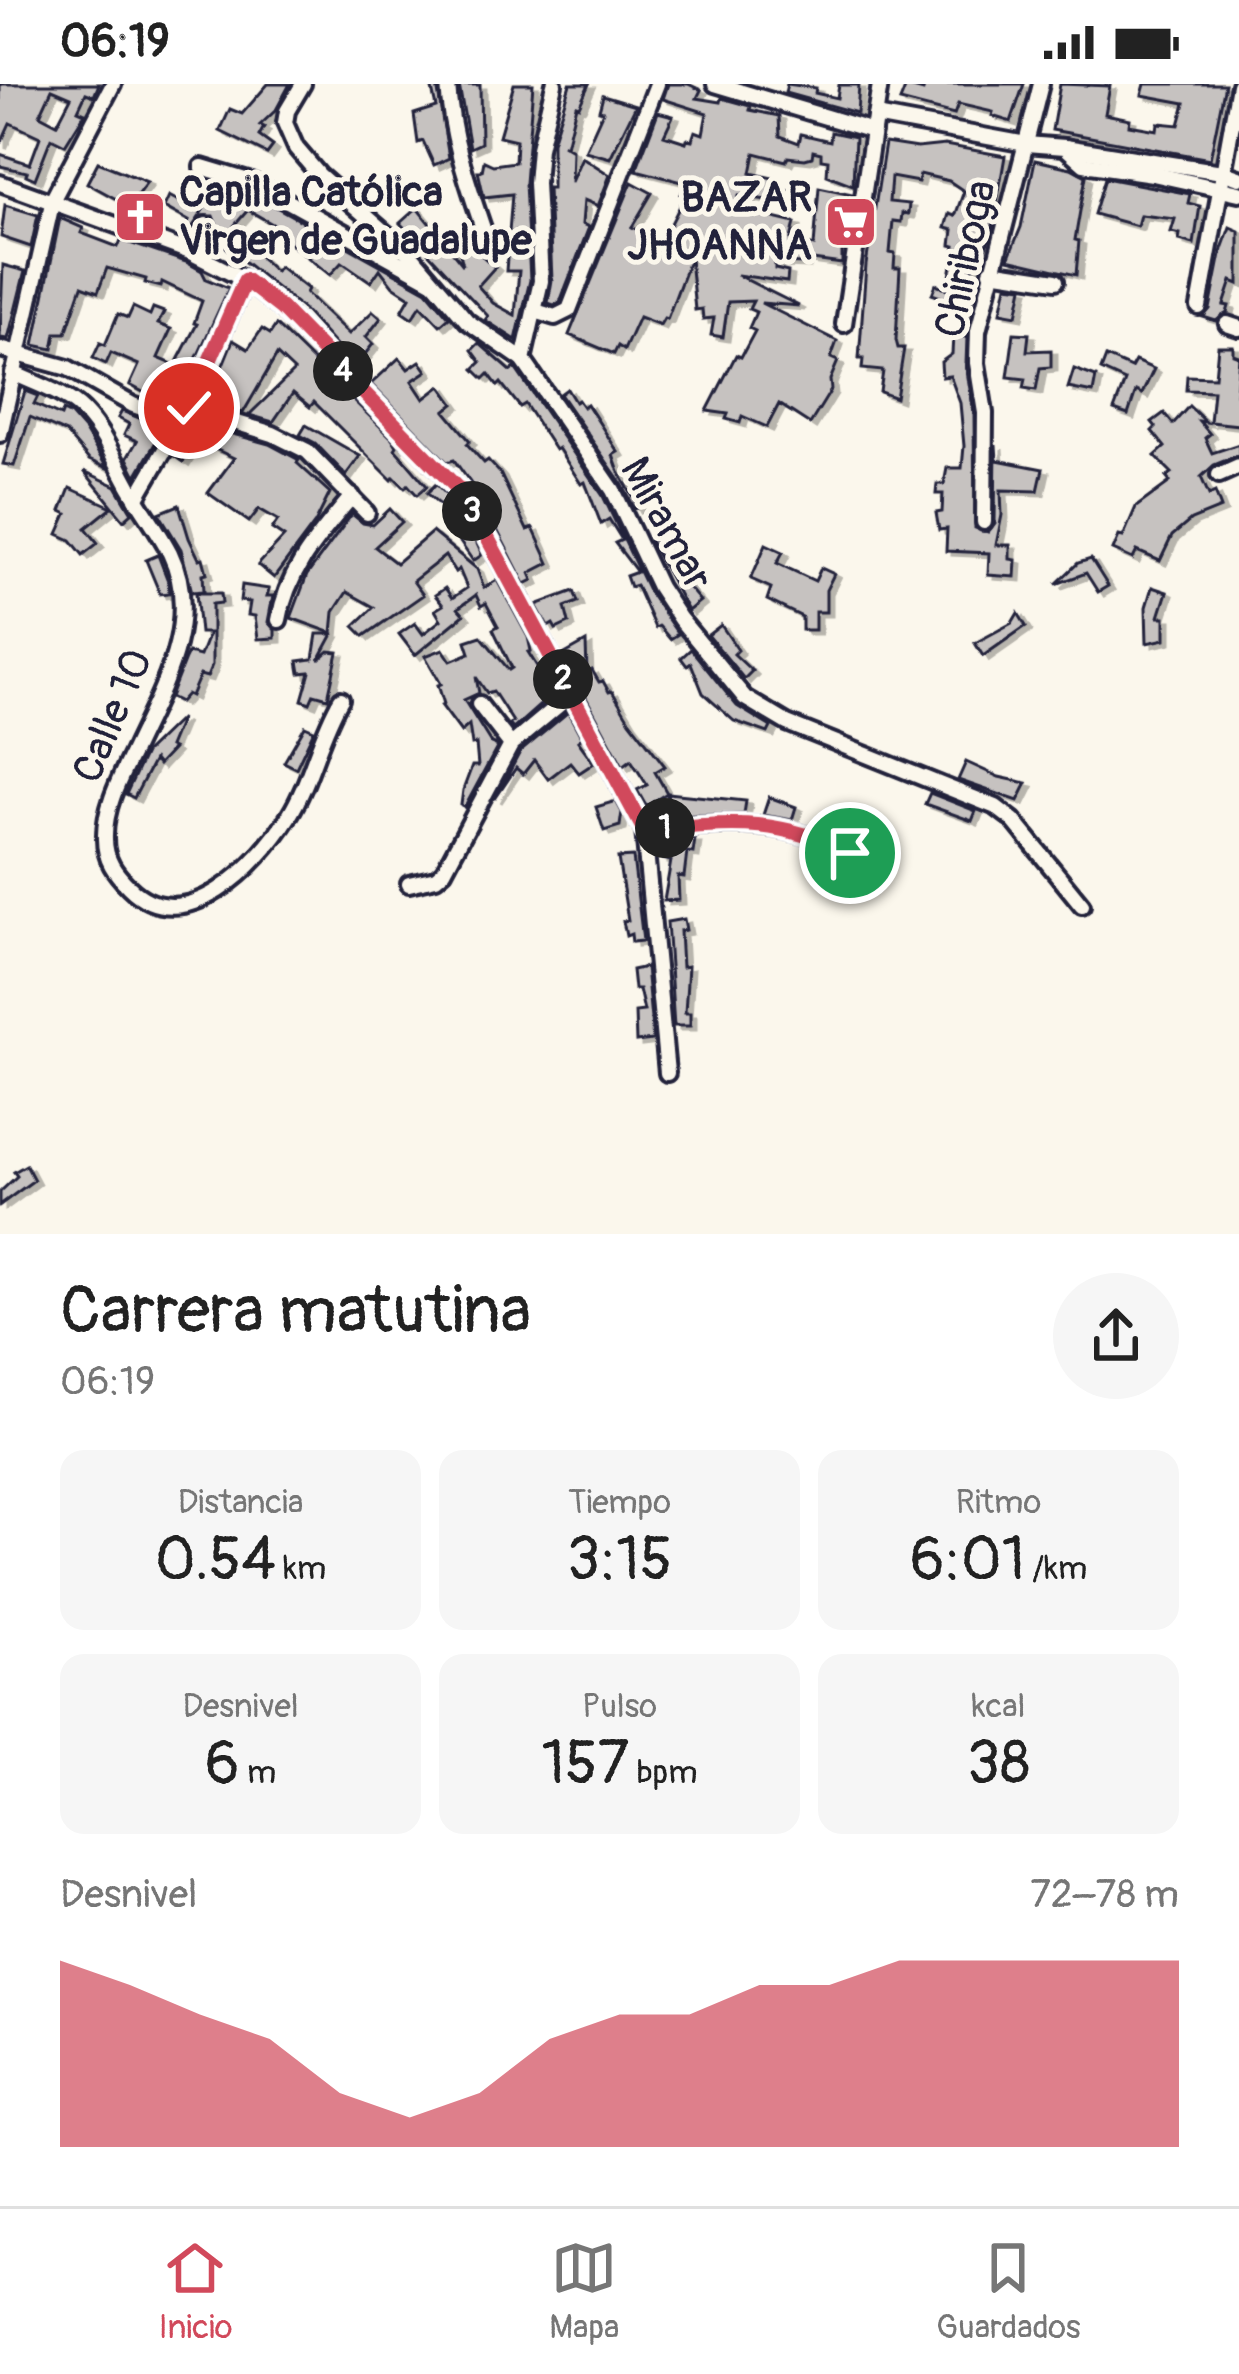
<!DOCTYPE html>
<html lang="es">
<head>
<meta charset="utf-8">
<style>
  :root { --surface:#fff; --page:#f6f6f6; --text:#222; --muted:#767676; --line:#e0e0e0; --accent:#d1495b }
  body { margin:0; font-family:Pangolin,sans-serif; background:var(--page); color:var(--text); height:100vh; display:flex; flex-direction:column; font-size:45px; white-space:nowrap }
  * { box-sizing:border-box; margin:0 }
  p { font-size:39px; color:var(--muted) }
  .icon { flex:none; width:66px; height:66px; fill:none; stroke:currentColor; stroke-width:2; stroke-linecap:round; stroke-linejoin:round }
  .map { position:relative; height:1150px; overflow:hidden }
  .details { display:flex; flex-direction:column; background:var(--surface); flex:1 }
  .details>* { flex:none }
  .pin { position:absolute; display:grid; place-items:center; width:102px; height:102px; color:#fff; margin:-51px; border:6px solid #fff; border-radius:50%; box-shadow:0 3px 12px #0007 }
  .km { position:absolute; width:60px; height:60px; margin:-30px; border-radius:50%; background:#222; color:#fff; font-size:33px; line-height:60px; text-align:center }
  .round { display:grid; place-items:center; flex:none; width:126px; height:126px; border-radius:63px; background:var(--page) }
  .head { display:flex; align-items:center; justify-content:space-between; height:204px; padding:0 60px }
  h1 { font-size:66px; font-weight:600; line-height:90px }
  .stats { display:grid; grid-template-columns:repeat(3,1fr); gap:18px; height:204px; padding:12px 60px }
  .stats div { display:grid; align-content:center; border-radius:24px; background:var(--page); text-align:center }
  .stats b { font-size:60px; font-weight:600 }
  .stats small { font-size:33px; font-weight:400 }
  .stats p { font-size:33px }
  .chart { height:336px; padding:24px 60px }
  .chart p { display:flex; justify-content:space-between }
  .chart svg { width:100%; height:216px; margin-top:12px; fill:var(--accent); opacity:.7 }
  .status { display:flex; justify-content:space-between; align-items:center; height:84px; padding:0 60px; background:var(--surface); direction:ltr }
  .status svg { height:33px; fill:currentColor }
  .dock { display:flex; justify-content:space-around; align-items:center; height:168px; border-top:3px solid var(--line); background:var(--surface); font-size:33px; color:var(--muted) }
  .dock a { display:grid; justify-items:center; gap:6px }
  .dock .active { color:var(--accent) }
  .map>svg:first-child { display:block }
  .building { fill:#c6c2c0; stroke:#22223b; stroke-width:3; fill-rule:evenodd; filter:url(#shadow) }
  .lines { fill:none; stroke-linecap:round; stroke-linejoin:round }
  .minor-casing { stroke:#22223b; stroke-width:22 }
  .minor { stroke:#fbf7ec; stroke-width:14 }
  .route-casing { stroke:#fff; stroke-width:24 }
  .route { stroke:#d1495b; stroke-width:15 }
  .labels { text-anchor:middle; dominant-baseline:central; stroke-width:10; stroke-linejoin:round; paint-order:stroke }
  .poi-label { font-size:42px; font-weight:bold; fill:#22223b; stroke:#fbf7ec; text-anchor:start }
  .street-label { font-size:42px; fill:#22223b; stroke:#fbf7ec }
</style>
</head>
<body>
<div class="status"><b>06:19</b><svg viewBox="0 0 49 12"><path d="M0 12V9h3v3zM5 12V6h3v6zM10 12V3h3v9zM15 12V0h3v12zM26 1h20v11H26zM47 4h2v5h-2z"/></svg></div>
<div class="map">
<svg width="1239" height="1150" viewBox="0 0 1239 1150">
  <defs>
    <filter id="shadow"><feDropShadow dx="6" dy="4" stdDeviation="0" flood-color="#0004"/></filter>
  </defs>
  <rect width="100%" height="100%" fill="#fbf7ec"/>
  <filter id="ink" filterUnits="userSpaceOnUse"><feTurbulence type="fractalNoise" baseFrequency=".00833" numOctaves="2"/><feDisplacementMap in="SourceGraphic" scale="24" xChannelSelector="R" yChannelSelector="G"/><feConvolveMatrix kernelMatrix="1 2 1 2 8 2 1 2 1" color-interpolation-filters="sRGB"/></filter>
  <g filter="url(#ink)">
    <g class="building">
      <path d="M0,0h99l-5,12 -8,-3 -8,17 7,3 -20,32 -14,-7 -16,41 -9,-4 1,-3 -27,-6v-12l30,10 10,-27 -30,-14 -10,22zM52,5l19,8 -14,27 -17,-9z"/>
      <path d="M268,0h22l-14,26 -16,15 4,2 -5,9 14,10 -6,8 -47,-23 10,-22 12,5z"/>
      <path d="M514,0h19l-8,99 5,97 -14,60 -31,-20 3,-4 -88,-93 17,-15 46,57 -6,-23 12,-20 11,32 15,13 -17,19 15,17 22,12 4,-44h-13l6,-77 -28,3 -6,-26h4l2,-10 9,4 22,-3 1,-22 -17,-4z"/>
      <path d="M570,0h19l-10,22 -3,-1 -10,41 -4,-2 10,6 -1,32 11,-25 28,18 -12,31 -14,-6 -2,24 7,3 -29,75 -6,3 -6,-2 4,-23 -4,-92h4v-46z"/>
      <path d="M668,0h20l13,6 -4,8 24,4 1,-4 29,8 -1,4 29,6 1,20 19,7 2,-9 29,7 1,-9 24,5 -2,48 -26,-10 1,-15 -7,-1v-6l-8,-2 -1,6 -7,2 -17,-2 -2,4 -31,-8 -4,20 22,5 -2,8 32,7 -3,12 -61,-9 -2,13 58,14 -4,16 23,7 5,-59 33,7 -7,45h-3v25l-37,-5 -1,5 -29,-1v6l13,3 -1,10 -50,-7 62,31 -38,-3 76,38 -6,17 7,3 -8,19 1,10 -21,34 -31,-20 -12,23 -25,-11 -2,7 -14,-4 2,-5 -21,-3 29,-56 5,2 14,-26 -6,-3 7,-16 -7,-3 4,-8 -25,1 -5,35 -12,-2 3,-17 -11,1 -1,-10 -7,1 -5,-52 -23,61 -3,-1 -4,7 -21,-8 -15,33 -6,-4 -4,8 -45,-19 63,-153 20,11 -20,34 29,16 24,-47 -4,-2 5,-11 -50,-13 22,-58 15,4 -9,19 22,7 1,-3 5,1 3,-9 8,3 4,-21 -44,-14z"/>
      <path d="M787,0l29,4 -1,5 22,5 2,-13h20l-2,28 -72,-20z"/>
      <path d="M925,0h99l-13,38 -19,-6 1,-4 -35,-8 -4,11 -54,-14 6,-15 17,5z"/>
      <path d="M1060,0l50,2 -5,28 25,5 -1,6 28,5 1,-7 21,2 6,-22 -43,-8 3,-11h80l-15,75 -158,-29z"/>
      <path d="M431,1h6l12,73 -15,7 -11,-24 -5,2 -4,-29 22,-7z"/>
      <path d="M459,1h21l1,58 -11,5z"/>
      <path d="M603,11l33,10 -26,53 -25,-7 18,-40 -4,-1z"/>
      <path d="M885,59l32,5 28,-3 60,11 -13,76 -8,20 -9,-2 -4,62 -23,1 -2,-14 -14,-5 4,-10 12,5 7,-43 -4,-1 2,-15 -8,-2 4,-14 6,2 9,-25 -15,-10 -29,-7 -2,8 -27,-5 -2,25 20,2 -1,10 -6,-1 -1,9 -8,-1 -3,32 5,1 -1,14h6l-4,72 2,8h6l-8,50 -16,-6 3,-21 -21,-2 1,-10h-4l7,-94z"/>
      <path d="M1035,76l36,8 15,8 -11,64 4,1 -3,34 -68,-16 13,-32z"/>
      <path d="M98,78l49,20 -18,24 -42,-23z"/>
      <path d="M1105,94l85,16 -2,9 12,3 -6,38 -15,-4 1,-6 -9,-2 4,-13 -35,-4 -3,11 -43,-12z"/>
      <path d="M212,98l21,11 2,-4 16,4 176,98 22,26 -9,8 -19,-20 -9,13 -10,-7 8,-14 -17,-11 -13,-17 -9,13 -29,-20 -12,13 -48,-38 4,-5 -38,-22 -14,16 5,5 -3,3 39,37 5,-4 28,22 -2,4 43,41 24,-23 8,7 -15,19 7,7 -18,23 -52,-58 -87,-70 -5,11 -5,-3 11,-21 -4,-10h-13l-15,22 -4,-1 8,-16 -25,-14 5,-11 32,17 12,-19 -6,-3z"/>
      <path d="M5,121l33,10 -7,32 -30,-10z"/>
      <path d="M60,134l23,10 -2,5 37,14 3,-7 65,22 16,9 4,8 23,9 -36,78 -15,-6 19,-36 -3,-1 8,-22 -40,-19 -1,5 -16,-4 1,-4 -39,-11 -9,24 -16,-6 -16,47h-10l-3,16 -19,-4z"/>
      <path d="M1230,143l9,4v53l-7,-3 -8,24 5,1 -2,7 -11,8 -13,-4 7,-8 12,-60z"/>
      <path d="M3,181l22,6 -17,68 -8,-1z"/>
      <path d="M1007,201l16,2 -6,28 -16,-3z"/>
      <path d="M133,223l17,8 3,-7 11,4 -6,12 13,5 -13,29 24,10 -15,37 -37,-20 9,-20 -28,-12 -5,11 -13,-6 7,-15 5,2 13,-31 10,4z"/>
      <path d="M276,241l116,113 5,8 -2,3 32,37 -10,9 -9,-10 -3,3 -11,-11 -2,3 -78,-78 -4,5 -17,-14 -20,29 -24,-7 45,-44 -17,-16 -34,58 -34,-14 24,-59 15,9 14,-20 8,5z"/>
      <path d="M1014,249l15,1 -2,17 24,-1v17l-11,1 -4,22 -12,-2 2,-9 -18,-2z"/>
      <path d="M953,252l14,1 -1,28 8,49 1,114 13,4 7,-9 1,-78 1,15 46,9 -5,22 -37,-1 1,25 -6,30h14v14l6,1 -1,17 -27,-2 1,-22 -43,-2 1,-22 -8,1 -3,-17 6,-1 1,-18h-7l1,-10h7l3,-16h15l2,-22 -4,-43 -10,-27 -8,1 -1,-15 11,-8z"/>
      <path d="M479,259l32,28 4,-3 88,128 46,96 29,42 -8,5 -11,-13 -4,2 -19,-43 -6,2 -4,-11 11,-4 -22,-29 7,-3 -13,-21 -8,5 -16,-42 -4,2 -23,-36 -3,2 -30,-46 -5,3 -19,-24 -3,3 -9,-12 -5,5 -10,-10 7,-7 -9,-12z"/>
      <path d="M1218,262h15v8l6,2 -3,38h3v31l-29,-3 3,-31 -27,-1 1,-14 28,1z"/>
      <path d="M1106,273l25,11 4,-7 19,8 -12,25 -6,-3 -8,24 -14,-5 11,-29 -24,-11z"/>
      <path d="M399,274l9,11 12,-8 7,10 -15,10 12,18 17,-13 13,18 -9,7 25,30 -3,3 17,19 4,-3 12,13 27,57 6,-2 16,35 -19,10 3,7 -8,4 -46,-89 -25,-35 -7,2 -76,-78z"/>
      <path d="M1074,285l22,8 -3,16 -25,-5z"/>
      <path d="M567,305l8,13 3,-2 5,7 4,-3 31,48 -5,3 6,17 20,35 -4,2 -13,-25 -62,-90z"/>
      <path d="M25,307l13,5 -4,8 27,12 2,-5 8,4 14,16 22,37 -18,-8 -23,-27 -36,-16 -16,49 -11,-2z"/>
      <path d="M1189,322l17,16 -7,-1 11,13 -5,4 7,15 27,-9v11l-25,10 -13,12 8,18 6,-3 6,16 -30,12 -19,16 -12,25 -23,-10 -4,8 -20,-9 6,-14 4,1 13,-30 34,-25 -4,-5 6,-4 -17,-17 10,-9 -13,-16 4,-4 -4,-5 12,-9 9,11z"/>
      <path d="M122,327l42,17 -28,48 -9,-18 10,-17 -13,-6 5,-11 -11,-6z"/>
      <path d="M193,339l76,21 30,16 -2,3 33,30 -15,30 -41,55 -16,-13 26,-28 -12,-8 6,-9 -19,-11 -10,13 -41,-29 26,-35 -38,-18 -13,22 -9,-6z"/>
      <path d="M306,341l54,31 -14,19 -31,-32 -15,-8z"/>
      <path d="M84,387l32,15 16,27 -8,7z"/>
      <path d="M436,400l22,22 15,29 9,20 -9,6 -31,-45 6,-4 -21,-19z"/>
      <path d="M70,404l42,19 -26,21 12,15 -15,12 -12,-15 -13,-6 9,-20 -6,-3z"/>
      <path d="M179,421l10,33 10,21 4,-1 4,15 -4,1 1,17 -12,1 -11,-43 -22,-36z"/>
      <path d="M390,425l12,13 -27,25 21,16 36,-31 45,37 7,19 13,-8 31,57 3,14 -3,1 20,32 -6,3 7,10 -36,32 -4,-5 4,-2 -20,-31 -6,2 -11,-16 3,16 -15,7 27,43 7,3 -33,61 -4,-2 2,-15 9,-24h6l-2,-22 -4,1 -3,-20 -8,7 -20,-27 3,-1 -6,-19 3,-1 -16,-28 18,-7 8,12 19,-8 -4,-12 15,-5 28,34 3,-2 -19,-39 5,-3 -12,-23 -5,3 -5,-11 -18,13 6,7 -49,40 -16,-21 16,-11 8,11 18,-14 -6,-10 8,-5 -8,-10 10,-7 7,10 15,-10 -8,-19 -4,3 -10,-16 -32,25 10,14 -59,41 -10,-10 20,-19 -27,-15 -13,20 -2,21 -41,-15 16,-43 45,-61 11,9 10,2z"/>
      <path d="M655,455l6,11 4,-3 17,26 -4,2 22,26 -12,10 -38,-70z"/>
      <path d="M766,460l17,8 -6,11 38,18 6,-13 13,6 -8,16v22h-11v18h-13v-13l-35,-17 4,-12 -20,-9z"/>
      <path d="M158,471l10,26 1,12 -9,1 -14,-34z"/>
      <path d="M1091,475l17,27 -10,6 -12,-19 -30,11 22,-21z"/>
      <path d="M242,501l27,4 -2,7h6l-5,26 7,8v8l-17,1 -3,-23 -7,-1 2,-13 -10,-1z"/>
      <path d="M1152,503l15,5 -8,25h6v22l-18,4 -1,-36z"/>
      <path d="M574,507l4,11 -13,5 4,16 -13,6 -3,-5 -5,3 -12,-22z"/>
      <path d="M196,509h25l1,10 -10,1v61l-5,12 -7,-2 -9,21 -4,-2 -7,8 -10,-5 15,-38 3,-6 12,3 9,-23h-9z"/>
      <path d="M1018,529l8,13 -43,30 -8,-13 37,-20z"/>
      <path d="M721,541l17,25 -4,4 18,17 -8,8 -36,-44z"/>
      <path d="M317,550h16l-14,26 10,-9 9,1 -10,46 -14,-4 -4,9 -8,-3 8,-28 -10,1 -2,-12 15,-2z"/>
      <path d="M586,558l1,31 5,-3 7,12 4,-1 6,11 3,-1 18,30 35,45 -10,6 12,21 -21,13 -9,-16 10,-5 -16,-25 -8,6 -60,-111z"/>
      <path d="M691,565l46,57 34,21 -3,6 -34,-12 -31,-28 -12,-30 -4,3 -6,-8z"/>
      <path d="M568,628l14,26 -4,3 16,22 -15,10 -9,-11 -22,17 -14,-19 -11,14 -7,-6 -21,31 25,-47z"/>
      <path d="M181,634l-12,29 4,2 -15,16 -4,-5 -20,38 -8,-4 19,-41z"/>
      <path d="M305,642l9,4 -18,38 -12,-6z"/>
      <path d="M966,678l33,15 28,6 -9,18 -60,-21z"/>
      <path d="M668,709l78,8 -2,13 -81,2z"/>
      <path d="M930,709l46,18 -4,10 -47,-17z"/>
      <path d="M769,713l27,10 -4,13 -29,-5z"/>
      <path d="M616,717l6,11 -2,14 -16,5 -8,-24z"/>
      <path d="M671,755h24l-2,14 -6,-1 -3,25 -6,-1 1,24 -15,1 7,-40 -9,-2 2,-13 6,1z"/>
      <path d="M633,773l10,84 -11,1 -1,-8 -5,2 -3,-15 5,-1 -10,-62z"/>
      <path d="M684,835l2,11 -6,1 2,36 6,-1 -3,47h5v13h-16l-7,-104z"/>
      <path d="M646,883l7,73 -17,2 -1,-30 9,-1 -5,-22h-5l-2,-19z"/>
      <path d="M26,1081l8,15 -34,25v-13l17,-16 -3,-4z"/>
    </g>
    <g class="lines">
      <g class="minor-casing">
        <g id="minor">
          <path d="M303,0l-16,27 -2,12 11,25 23,27 93,81 55,65 56,39 90,130 46,97 21,32 65,79 42,25 209,84 17,13 69,85"/>
          <path d="M448,0c3,57 24,111 42,165"/>
          <path d="M715,0l158,47"/>
          <path d="M875,32l151,28 39,3 19,17 69,10 86,19"/>
          <path d="M1065,63l157,25 17,6"/>
          <path d="M202,83l53,16 177,98"/>
          <path d="M0,99l190,69 55,28 36,28 184,188 179,334 23,243"/>
          <path d="M190,168l16,-27"/>
          <path d="M991,187l65,10"/>
          <path d="M1199,223l40,-222"/>
          <path d="M535,227l20,6 14,-7 88,-226"/>
          <path d="M844,240l36,-240"/>
          <path d="M1227,240l12,4"/>
          <path d="M0,265l68,19 65,37 48,17"/>
          <path d="M523,276l18,-79 -5,-98 3,-35 15,-64"/>
          <path d="M13,289c21,10 46,18 65,33 24,20 38,58 54,85 12,21 27,40 38,62 33,69 -10,139 -38,200 -13,27 -28,56 -27,86 0,21 10,34 24,48 55,55 130,-23 160,-71 22,-35 30,-80 52,-117"/>
          <path d="M189,324l84,26 34,17 60,62"/>
          <path d="M0,350l53,-235 60,-115"/>
          <path d="M1219,391l20,-9"/>
          <path d="M136,415l53,-91 56,-128"/>
          <path d="M984,438l1,-109 -8,-50 1,-32 63,-247"/>
          <path d="M279,536c8,-50 41,-85 73,-124"/>
          <path d="M479,620l32,41"/>
          <path d="M644,746c82,-6 130,-14 207,23"/>
          <path d="M409,800l27,-6 8,-7 67,-126 61,-51"/>
        </g>
      </g>
      <use href="#minor" class="minor"/>
    </g>
  </g>
  <g class="lines" filter="url(#ink)">
    <g class="route-casing">
      <path id="route" d="M189,324l56,-128 36,28 184,188 179,334c85,-6 127,-15 206,23"/>
    </g>
    <use href="#route" class="route"/>
  </g>
  <defs>
    <g id="church-square" transform="scale(2.7)"><rect x="-9" y="-9" width="18" height="18" rx="4" fill="#d1495b" stroke="#fbf7ec"/><path d="M-1.2-6h2.4v3.5h3.3v2.4h-3.3V6h-2.4V-.1h-3.3v-2.4h3.3Z" fill="#fff"/></g>
    <g id="supermarket-square" transform="scale(2.7)"><rect x="-9" y="-9" width="18" height="18" rx="4" fill="#d1495b" stroke="#fbf7ec"/><path d="M-6-5.5h2.5l.6 2H6L4.5 2H-2.5L-4.4-4H-6ZM-1.5 3.2a1.3 1.3 0 1 0 .1 0ZM3 3.2a1.3 1.3 0 1 0 .1 0Z" fill="#fff"/></g>
  </defs>
  <g fill-rule="evenodd">
    <use href="#church-square" x="140" y="133"/>
    <use href="#supermarket-square" x="851" y="138"/>
  </g>
  <g class="labels">
    <g class="poi-label">
      <text x="179" y="109">Capilla Católica<tspan x="179" dy="48">Virgen de Guadalupe</tspan></text>
      <text x="812" y="114" text-anchor="end">BAZAR<tspan x="812" dy="48">JHOANNA</tspan></text>
    </g>
    <g class="street-label">
      <text transform="translate(966 175) rotate(-78)">Chiriboga</text>
      <text transform="translate(666 440) rotate(61)">Miramar</text>
      <text transform="translate(113 632) rotate(-67)">Calle 10</text>
    </g>
  </g>
</svg>
<div class="pin" style="left:850px;top:769px;background:#1e9e55"><svg class="icon" aria-label="arrive" viewBox="0 0 24 24"><path d="M6 21V4h12l-3 4 3 4H6"/></svg></div>
<div class="pin" style="left:189px;top:324px;background:#d93025"><svg class="icon" aria-label="check" viewBox="0 0 24 24"><path d="M5 12l5 5 9-10"/></svg></div>
<b class="km" style="left:665px;top:744px">1</b>
<b class="km" style="left:563px;top:595px">2</b>
<b class="km" style="left:472px;top:427px">3</b>
<b class="km" style="left:343px;top:287px">4</b>
</div>
<section class="details">
<div class="head"><div><h1>Carrera matutina</h1><p>06:19</p></div><a class="round"><svg class="icon" aria-label="share" viewBox="0 0 24 24"><path d="M12 15V3M7 8l5-5 5 5M5 13v7h14v-7"/></svg></a></div>
<div class="stats">
<div><p>Distancia</p><b>0.54<small> km</small></b></div>
<div><p>Tiempo</p><b>3:15</b></div>
<div><p>Ritmo</p><b>6:01<small> /km</small></b></div>
</div>
<div class="stats">
<div><p>Desnivel</p><b>6<small> m</small></b></div>
<div><p>Pulso</p><b>157<small> bpm</small></b></div>
<div><p>kcal</p><b>38</b></div>
</div>
<div class="chart"><p><span>Desnivel</span>72–78 m</p>
<svg viewBox="0 0 160 44" preserveAspectRatio="none"><path d="M0 44V6L10 11L20 17L30 22L40 33L50 38L60 33L70 22L80 17L90 17L100 11L110 11L120 6L130 6L140 6L150 6L160 6V44z"/></svg>
</div>
</section>
<nav class="dock">
<a class="active"><svg class="icon" aria-label="home" viewBox="0 0 24 24"><path d="M3 11l9-7 9 7M6 9v11h12V9"/></svg>Inicio</a>
<a><svg class="icon" aria-label="map" viewBox="0 0 24 24"><path d="M3 6l6-2 6 2 6-2v14l-6 2-6-2-6 2zM9 4v14M15 6v14"/></svg>Mapa</a>
<a><svg class="icon" aria-label="saved" viewBox="0 0 24 24"><path d="M7 4h10v16l-5-4-5 4z"/></svg>Guardados</a>
</nav>
</body>
</html>
